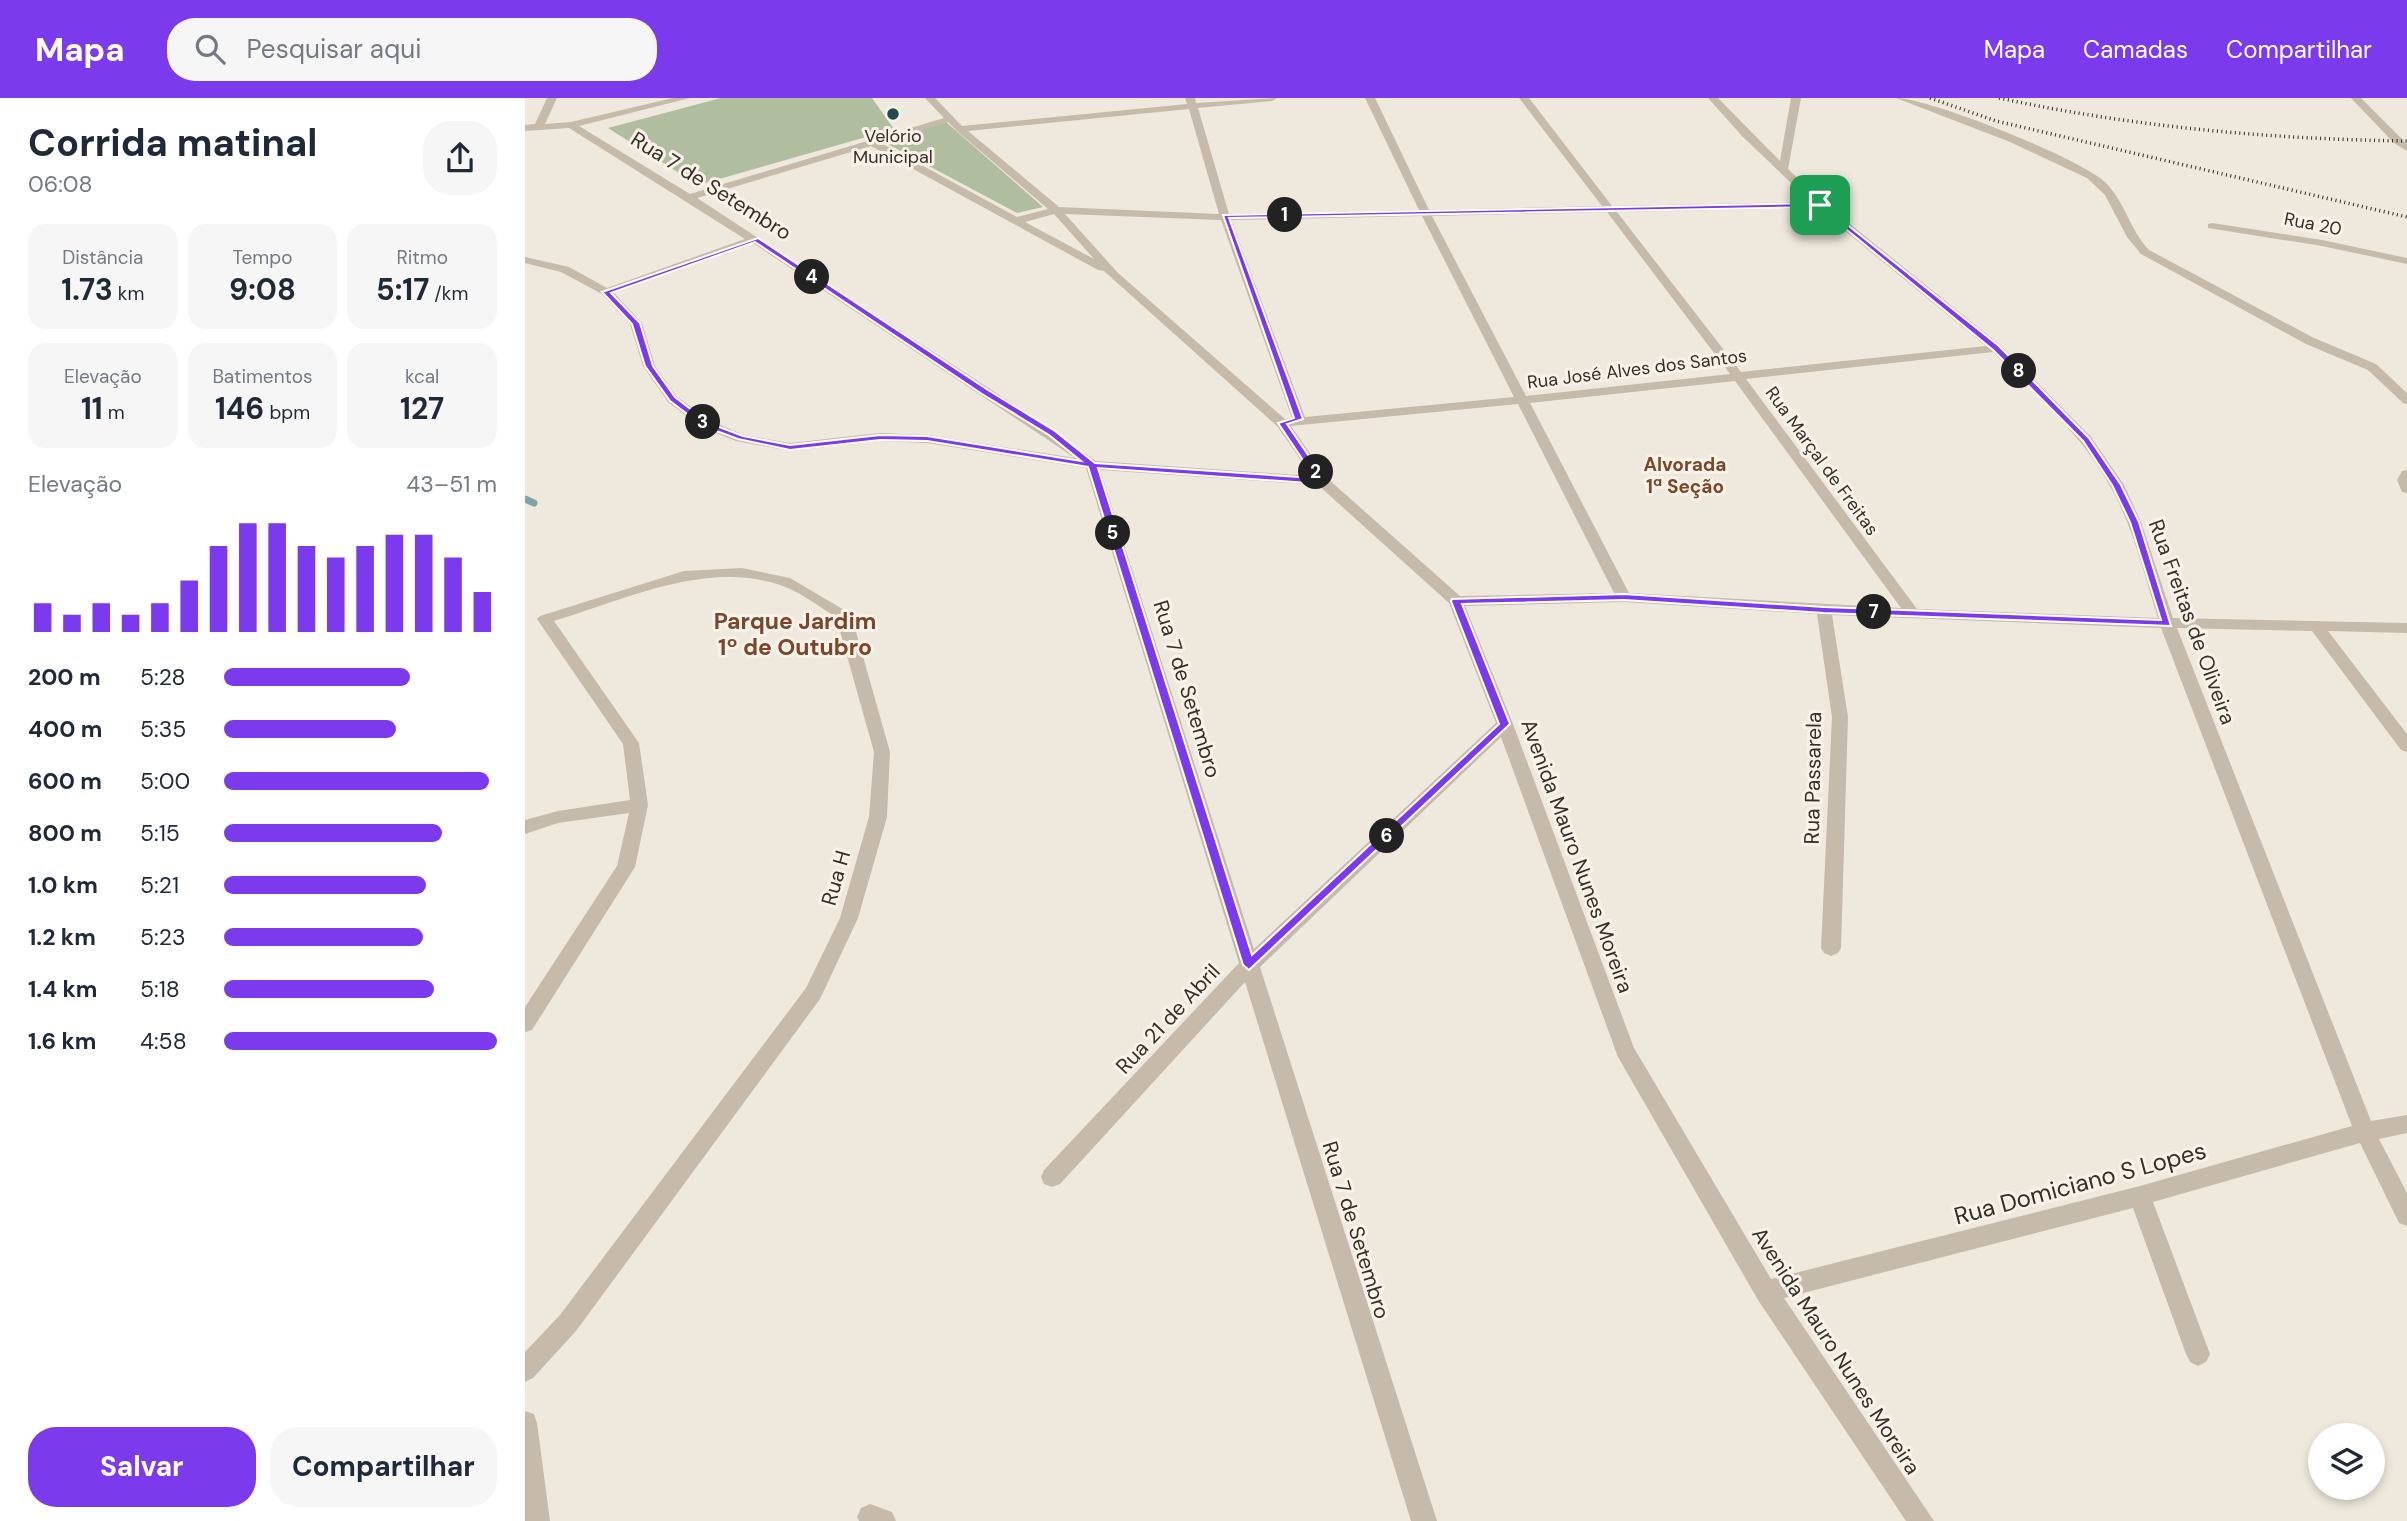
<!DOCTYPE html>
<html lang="pt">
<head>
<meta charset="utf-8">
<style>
  :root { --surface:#fff; --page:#f6f6f7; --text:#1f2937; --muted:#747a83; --accent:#7c3aed }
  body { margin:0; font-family:"DM Sans",sans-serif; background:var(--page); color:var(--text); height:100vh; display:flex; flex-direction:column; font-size:26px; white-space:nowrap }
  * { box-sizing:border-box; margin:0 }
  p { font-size:23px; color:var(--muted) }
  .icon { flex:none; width:38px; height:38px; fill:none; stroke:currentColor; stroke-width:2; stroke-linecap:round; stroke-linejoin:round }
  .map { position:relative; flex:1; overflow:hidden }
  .panel { display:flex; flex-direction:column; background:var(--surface); width:525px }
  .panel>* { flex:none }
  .tools { position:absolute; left:1783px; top:1325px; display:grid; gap:14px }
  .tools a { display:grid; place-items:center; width:77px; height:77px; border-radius:50%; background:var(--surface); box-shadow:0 4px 10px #0003; font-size:35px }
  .pin { position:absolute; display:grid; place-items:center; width:60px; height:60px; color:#fff; margin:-30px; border-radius:14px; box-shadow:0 4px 10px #0006 }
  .km { position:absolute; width:35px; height:35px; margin:-18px; border-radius:50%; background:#222; color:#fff; font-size:19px; line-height:35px; text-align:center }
  .round { display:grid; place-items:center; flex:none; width:74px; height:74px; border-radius:28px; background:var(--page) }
  .overview { display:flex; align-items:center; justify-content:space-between; height:119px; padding:0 28px }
  h1 { font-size:38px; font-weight:700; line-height:52px }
  .stats { display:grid; grid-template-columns:repeat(3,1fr); gap:10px; height:119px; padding:7px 28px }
  .stats div { display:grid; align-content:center; border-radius:18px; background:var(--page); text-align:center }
  .stats b { font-size:30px; font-weight:700 }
  .stats small { font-size:19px; font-weight:400 }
  .stats p { font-size:19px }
  .chart { height:196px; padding:14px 28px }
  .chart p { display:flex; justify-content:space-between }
  .chart svg { width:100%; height:126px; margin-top:7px; stroke:var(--accent); stroke-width:6 }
  .primary-button { display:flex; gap:14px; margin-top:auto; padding:14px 28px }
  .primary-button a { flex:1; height:80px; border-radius:28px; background:var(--accent); color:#fff; font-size:28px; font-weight:700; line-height:80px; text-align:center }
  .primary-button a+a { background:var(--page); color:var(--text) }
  ul { padding:0 28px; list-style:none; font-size:23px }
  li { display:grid; grid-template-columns:112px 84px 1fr; align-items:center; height:52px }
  li i { height:18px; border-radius:9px; background:var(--accent) }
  header { display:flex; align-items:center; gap:42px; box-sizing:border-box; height:98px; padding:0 35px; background:var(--accent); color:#fff }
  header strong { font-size:33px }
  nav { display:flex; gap:38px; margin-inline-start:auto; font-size:24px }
  .search { width:490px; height:63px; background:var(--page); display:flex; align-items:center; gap:18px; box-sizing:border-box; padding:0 24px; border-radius:28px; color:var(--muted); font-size:26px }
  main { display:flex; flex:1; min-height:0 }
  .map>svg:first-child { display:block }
  .green { fill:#b0bd9f }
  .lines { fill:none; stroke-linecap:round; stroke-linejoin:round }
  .stream { stroke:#7fa3a9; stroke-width:7 }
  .minor { fill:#c6baaa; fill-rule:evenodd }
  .rail { stroke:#352e29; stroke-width:3.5; stroke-dasharray:1 3.5; stroke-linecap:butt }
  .route { fill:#7c3aed; stroke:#fff; stroke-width:2; fill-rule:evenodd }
  .poi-dot { fill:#234a52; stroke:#f8f2e9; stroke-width:2.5 }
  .labels { text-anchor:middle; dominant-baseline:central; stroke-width:6; stroke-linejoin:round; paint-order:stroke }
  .far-poi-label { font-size:18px; fill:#352e29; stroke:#f8f2e9 }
  .far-street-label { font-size:18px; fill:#352e29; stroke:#f8f2e9 }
  .far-neighbourhood-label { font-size:19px; font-weight:bold; fill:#7b462b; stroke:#f8f2e9 }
  .street-label { font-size:21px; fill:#352e29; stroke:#f8f2e9 }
  .neighbourhood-label { font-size:23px; font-weight:bold; fill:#7b462b; stroke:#f8f2e9 }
  .near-street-label { font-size:24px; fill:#352e29; stroke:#f8f2e9 }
</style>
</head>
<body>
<header>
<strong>Mapa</strong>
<div class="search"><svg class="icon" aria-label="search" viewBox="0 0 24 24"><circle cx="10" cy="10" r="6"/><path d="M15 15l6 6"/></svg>Pesquisar aqui</div>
<nav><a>Mapa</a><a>Camadas</a><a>Compartilhar</a></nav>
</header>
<main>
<section class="panel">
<div class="overview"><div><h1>Corrida matinal</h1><p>06:08</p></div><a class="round"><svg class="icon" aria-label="share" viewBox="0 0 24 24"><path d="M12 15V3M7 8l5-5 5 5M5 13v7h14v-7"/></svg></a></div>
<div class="stats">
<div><p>Distância</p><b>1.73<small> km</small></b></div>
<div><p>Tempo</p><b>9:08</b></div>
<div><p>Ritmo</p><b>5:17<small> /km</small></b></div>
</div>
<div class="stats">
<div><p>Elevação</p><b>11<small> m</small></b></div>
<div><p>Batimentos</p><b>146<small> bpm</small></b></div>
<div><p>kcal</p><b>127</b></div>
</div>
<div class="chart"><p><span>Elevação</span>43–51 m</p>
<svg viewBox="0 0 160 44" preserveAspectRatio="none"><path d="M5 44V34M15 44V38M25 44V34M35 44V38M45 44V34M55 44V26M65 44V14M75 44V6M85 44V6M95 44V14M105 44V18M115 44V14M125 44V10M135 44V10M145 44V18M155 44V30"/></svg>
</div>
<ul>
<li><b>200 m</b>5:28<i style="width:68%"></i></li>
<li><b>400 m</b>5:35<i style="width:63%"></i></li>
<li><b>600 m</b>5:00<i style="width:97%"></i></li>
<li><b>800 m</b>5:15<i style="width:80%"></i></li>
<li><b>1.0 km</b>5:21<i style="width:74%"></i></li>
<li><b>1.2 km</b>5:23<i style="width:73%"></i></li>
<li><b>1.4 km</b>5:18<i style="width:77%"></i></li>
<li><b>1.6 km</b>4:58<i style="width:100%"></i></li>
</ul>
<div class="primary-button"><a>Salvar</a><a>Compartilhar</a></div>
</section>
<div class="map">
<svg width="1882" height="1423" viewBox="0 0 1882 1423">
  <rect width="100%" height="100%" fill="#efe9dd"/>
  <g class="green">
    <path d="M196,0h151l22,31 -196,56 -90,-57z"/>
    <path d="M421,24l97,85 -26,6 -135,-72z"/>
  </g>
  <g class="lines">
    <path class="stream" d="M0,401l9,4"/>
    <g class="minor">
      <path d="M22,0h10l-12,26 26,-2 102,-24h17l-111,28 111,68 254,-76 -19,-20h10l27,28 225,-22 -2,-6h10l1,5 81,-5 -5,3 -74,7 31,106 190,-4 -54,-112h10l54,112 173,-4 -83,-108h10l83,108 199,-4 -69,-66 -34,-38h10l62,63 11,-63h10l-13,71 36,34 176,142 91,92 33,48 17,37 32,96 234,5v10l-79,-2 79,103v18l-6,-2 -89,-119 -135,-3 194,493 36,-6v18l-28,6 28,54v33l-8,-3 -39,-80 -207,59 57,152 -4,8 -8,4 -8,-4 -4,-8 -53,-146 -349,90 150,223h-28l-148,-221 -140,-243 -117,-320 -241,230 177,554h-26l-166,-539 -185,202 -8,3 -8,-3 -3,-7 3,-7 195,-207 -153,-495 -159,-25 -47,-2 -90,10 -54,-10 -35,-14 -33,-25 -25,-36 -13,-42 -28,-30 -41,-22 -36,-9v-6l44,10 38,21 138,-49 -176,-111 -44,3v-6l10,-1zM664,11l30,105 -160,-7 -91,-76zM423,24l9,9 91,78 -31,8 -136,-74zM346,48l227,124 6,1 173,155 35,50 -216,-15 -66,-46 -333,-217zM1292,110l169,138 -245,26 -124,-160zM1082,114l123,162 -204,22 -94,-180zM529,116l40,45 -69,-37zM540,116l156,6 71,198 -7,1 -167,-146zM897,118l92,181 -209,20 -74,-197zM228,145l322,215 -148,-23 -47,-2 -90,10 -46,-8 -33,-14 -35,-25 -21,-30 -13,-43 -28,-30zM1468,254c41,42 89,82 117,134 23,40 34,88 48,132l-241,-9 -171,-230zM1210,283l166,227 -272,-15 -99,-190zM993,306l96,189 -154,3 -133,-118 -36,-52zM575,372l218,15 131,118 47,120 -242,226zM1099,504l193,12 15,103 -11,231 3,5 7,3 7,-3 3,-5 7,-231 -16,-102 329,13 191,498 -212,60 -369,93 -137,-231 -121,-324 -48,-118z"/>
      <path d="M1371,0c34,0 185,61 209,84 20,20 25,48 44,68l165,88 62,26 31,29v11l-4,-1 -35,-33 -62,-26 -165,-90 -14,-17 -22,-42 -18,-17 -77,-36z"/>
      <path d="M1826,0h10l46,46v7l-13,-8z"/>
      <path d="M1687,125l110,17 85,18v6l-85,-18 -114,-18v-4z"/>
      <path d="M1882,372v23l-5,-1 -5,-12 5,-9z"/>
      <path d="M217,470l48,10 61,36 39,138 -3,65 -29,101 -38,81 -244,332 -43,47 -8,4v-30l35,-37 246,-327 34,-70 29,-101 5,-65 -38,-135c-18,-11 -37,-26 -56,-32 -74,-25 -156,15 -226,36l85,122 9,62 -13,62 -103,163 -7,2v-25l92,-141 12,-53 -71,10 -33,11v-14l33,-9 72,-11 -7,-56 -86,-125 3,-3 144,-45z"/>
      <path d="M0,1313l9,3 3,9 13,98h-25z"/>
      <path d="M345,1406l22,8 4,9h-37l-2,-4 4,-9z"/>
    </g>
    <g class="rail">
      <path d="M1405,0l66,23 411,96"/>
      <path d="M1474,0c135,29 270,41 408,43"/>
    </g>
  </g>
  <path class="route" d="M1295,105l179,143 90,92 32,47 18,37 32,104 -347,-13 -200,-13 -162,4 48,120 -261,246 -6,-5 -155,-498 -161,-26 -47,-1 -90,10 -52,-11 -35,-13 -33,-25 -25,-35 -13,-42 -30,-32 156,-54 230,152 67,41 40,32 220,15 -37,-55 16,-5 -71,-203zM1294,109l174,143 90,91 29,44 18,37 31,98 -337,-13 -200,-13 -172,5 -1,2 48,123 -247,231 -154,-487 224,16 4,-3 -39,-57 16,-5 -74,-201zM230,144l227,152 67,41 32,26 -154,-25 -47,-1 -90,10 -47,-9 -34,-13 -34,-26 -22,-31 -13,-43 -29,-30z"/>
  <circle class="poi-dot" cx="368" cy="16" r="7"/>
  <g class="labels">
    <g class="far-poi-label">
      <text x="368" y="38">Velório<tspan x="368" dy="21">Municipal</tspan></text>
    </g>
    <g class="far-street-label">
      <text transform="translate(1788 126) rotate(11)">Rua 20</text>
      <text transform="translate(1112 271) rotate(-7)">Rua José Alves dos Santos</text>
      <text transform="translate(1297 363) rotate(54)">Rua Marçal de Freitas</text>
    </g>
    <g class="far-neighbourhood-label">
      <text x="1160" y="366">Alvorada<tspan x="1160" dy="22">1ª Seção</tspan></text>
    </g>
    <g class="street-label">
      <text transform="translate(186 88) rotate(32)">Rua 7 de Setembro</text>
      <text transform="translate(1667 524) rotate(70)">Rua Freitas de Oliveira</text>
      <text transform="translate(662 591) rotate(73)">Rua 7 de Setembro</text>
      <text transform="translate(1288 680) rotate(-89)">Rua Passarela</text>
      <text transform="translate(1052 758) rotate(70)">Avenida Mauro Nunes Moreira</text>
      <text transform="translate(311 780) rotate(-74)">Rua H</text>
      <text transform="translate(643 921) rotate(-47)">Rua 21 de Abril</text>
      <text transform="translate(831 1132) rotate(73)">Rua 7 de Setembro</text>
      <text transform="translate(1311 1253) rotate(57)">Avenida Mauro Nunes Moreira</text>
    </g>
    <g class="neighbourhood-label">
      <text x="270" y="523">Parque Jardim<tspan x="270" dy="26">1º de Outubro</tspan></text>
    </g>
    <g class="near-street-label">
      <text transform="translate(1555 1085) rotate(-15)">Rua Domiciano S Lopes</text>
    </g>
  </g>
</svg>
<div class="tools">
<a><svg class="icon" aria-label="layers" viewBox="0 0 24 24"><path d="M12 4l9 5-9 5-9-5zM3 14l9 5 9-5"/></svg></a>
</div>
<div class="pin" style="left:1295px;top:107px;background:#1e9e55"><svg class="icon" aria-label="arrive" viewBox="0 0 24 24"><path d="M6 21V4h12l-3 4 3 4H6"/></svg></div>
<b class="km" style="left:760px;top:117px">1</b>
<b class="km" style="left:791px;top:374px">2</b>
<b class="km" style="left:178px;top:324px">3</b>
<b class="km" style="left:287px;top:179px">4</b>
<b class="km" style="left:588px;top:435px">5</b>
<b class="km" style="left:862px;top:738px">6</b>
<b class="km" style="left:1349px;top:514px">7</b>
<b class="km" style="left:1494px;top:273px">8</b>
</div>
</main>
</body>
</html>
